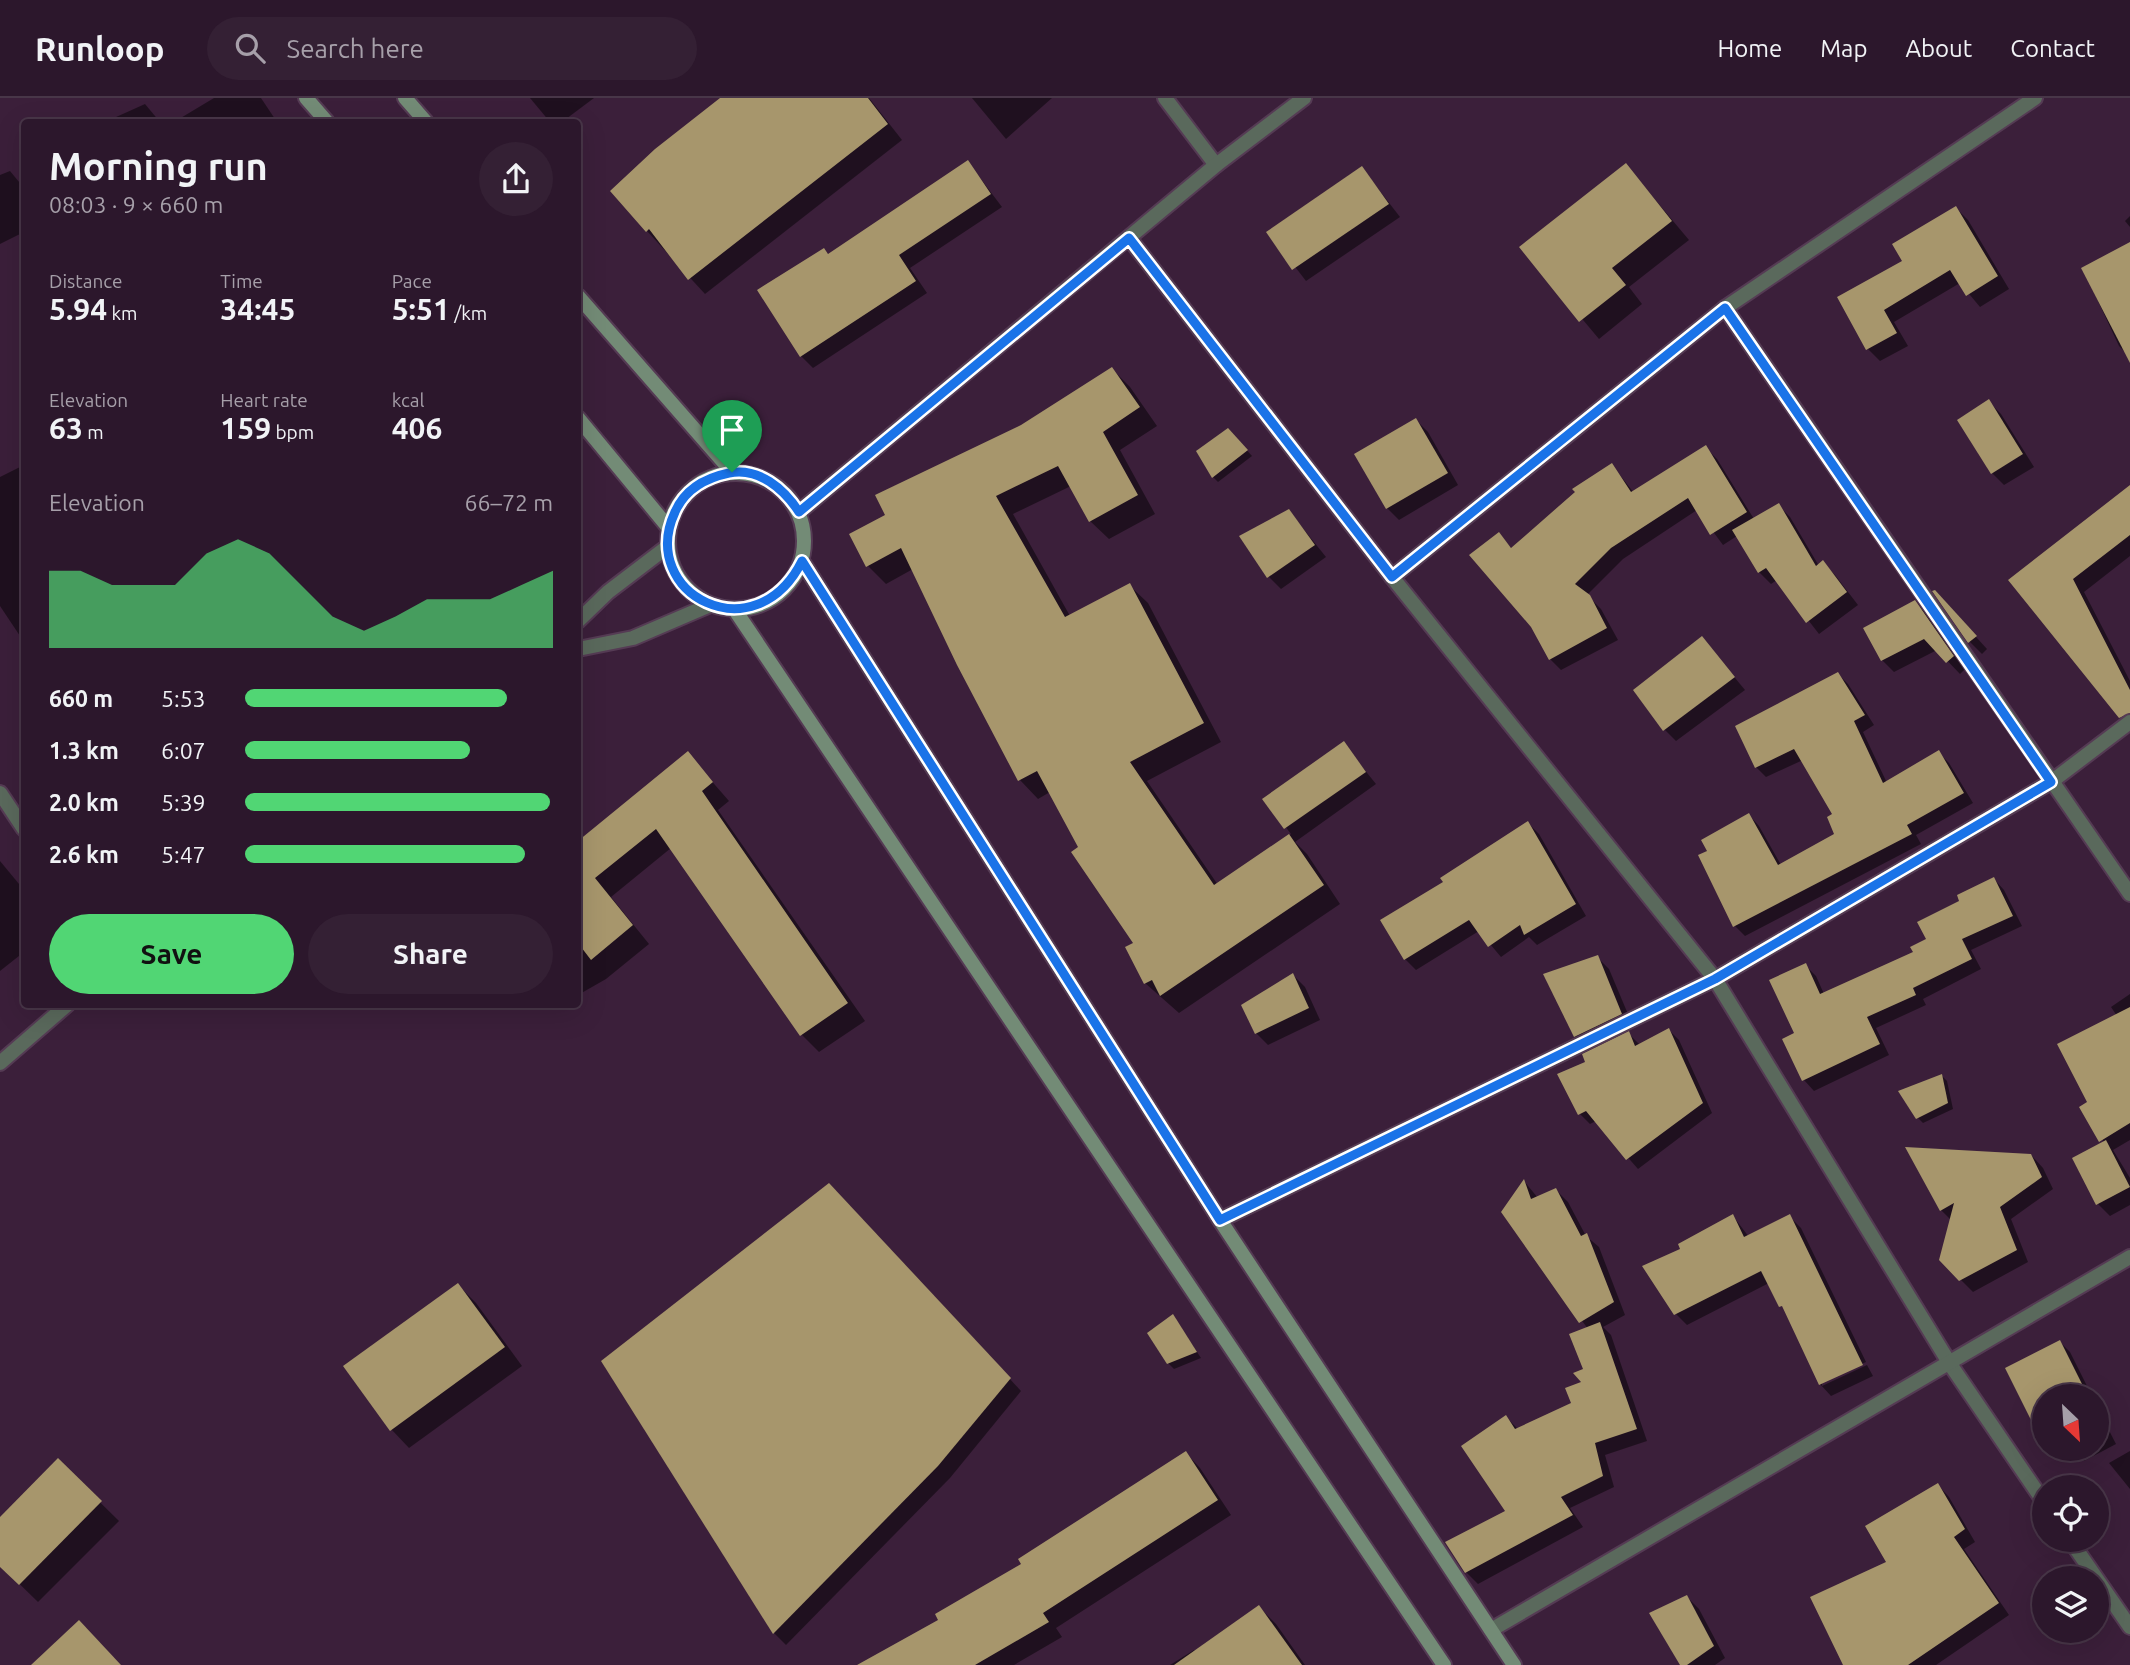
<!DOCTYPE html>
<html lang="en">
<head>
<meta charset="utf-8">
<style>
  :root { --surface:#2c172c; --page:#342034; --text:#f1f3f6; --muted:#a69fa9; --line:#483648; --accent:#51d674 }
  body { margin:0; font-family:Ubuntu,sans-serif; background:var(--page); color:var(--text); height:100vh; display:flex; flex-direction:column; font-size:26px; white-space:nowrap }
  * { box-sizing:border-box; margin:0 }
  p { font-size:23px; color:var(--muted) }
  .icon { flex:none; width:38px; height:38px; fill:none; stroke:currentColor; stroke-width:2; stroke-linecap:round; stroke-linejoin:round }
  .map { position:relative; flex:1; overflow:hidden }
  .details { position:absolute; left:21px; top:21px; width:560px; height:889px; display:flex; flex-direction:column; background:var(--surface); border-radius:7px; box-shadow:0 7px 28px #0002,0 0 0 2px var(--line) }
  .details>* { flex:none }
  .needle { width:46px; rotate:155deg }
  .buttons { position:absolute; left:2032px; top:1286px; display:grid; gap:14px }
  .buttons a { display:grid; place-items:center; width:77px; height:77px; border-radius:50%; background:var(--surface); box-shadow:0 7px 28px #0002,0 0 0 2px var(--line); font-size:35px }
  .pin { position:absolute; display:grid; place-items:center; width:60px; height:60px; color:#fff; margin:-72px -30px; border-radius:50% 50% 50% 0; rotate:-45deg; box-shadow:0 0 7px #0007 }
  .pin .icon { rotate:45deg }
  .round { display:grid; place-items:center; flex:none; width:74px; height:74px; border-radius:37px; background:var(--page) }
  .headline { display:flex; align-items:center; justify-content:space-between; height:119px; padding:0 28px }
  h1 { font-size:38px; font-weight:700; line-height:52px }
  .stats { display:grid; grid-template-columns:repeat(3,1fr); gap:10px; height:119px; padding:7px 28px }
  .stats div { display:grid; align-content:center }
  .stats b { font-size:30px; font-weight:700 }
  .stats small { font-size:19px; font-weight:400 }
  .stats p { font-size:19px }
  .chart { height:196px; padding:14px 28px }
  .chart p { display:flex; justify-content:space-between }
  .chart svg { width:100%; height:126px; margin-top:7px; fill:var(--accent); opacity:.7 }
  .action { display:flex; gap:14px; margin-top:auto; padding:14px 28px }
  .action a { flex:1; height:80px; border-radius:42px; background:var(--accent); color:#111; font-size:28px; font-weight:700; line-height:80px; text-align:center }
  .action a+a { background:var(--page); color:var(--text) }
  ul { padding:0 28px; list-style:none; font-size:23px }
  li { display:grid; grid-template-columns:112px 84px 1fr; align-items:center; height:52px }
  li i { height:18px; border-radius:9px; background:var(--accent) }
  header { display:flex; align-items:center; gap:42px; box-sizing:border-box; height:98px; padding:0 35px; background:var(--surface); border-bottom:2px solid var(--line) }
  header strong { font-size:33px }
  nav { display:flex; gap:38px; margin-inline-start:auto; font-size:24px }
  .search { width:490px; height:63px; background:var(--page); display:flex; align-items:center; gap:18px; box-sizing:border-box; padding:0 24px; border-radius:38px; color:var(--muted); font-size:26px }
  .map>svg:first-child { display:block }
  .shadow { fill:#0007 }
  .building { fill:#a7966c }
  .lines { fill:none; stroke-linecap:round; stroke-linejoin:round }
  .minor-casing { stroke:#553b54; stroke-width:18 }
  .secondary-casing { stroke:#553b54; stroke-width:18 }
  .minor { stroke:#5a695c; stroke-width:14 }
  .secondary { stroke:#738b76; stroke-width:14 }
  .route-casing { stroke:#fff; stroke-width:14 }
  .route { stroke:#1a73e8; stroke-width:9 }
</style>
</head>
<body>
<header>
<strong>Runloop</strong>
<div class="search"><svg class="icon" aria-label="search" viewBox="0 0 24 24"><circle cx="10" cy="10" r="6"/><path d="M15 15l6 6"/></svg>Search here</div>
<nav><a>Home</a><a>Map</a><a>About</a><a>Contact</a></nav>
</header>
<div class="map">
<svg width="2130" height="1567" viewBox="0 0 2130 1567">
  <rect width="100%" height="100%" fill="#3b1f3a"/>
  <g class="shadow">
    <path d="M214,0h47l16,24h-103z"/>
    <path d="M530,0h64l-32,24h-12z"/>
    <path d="M723,0h146l33,42 -197,154 -58,-63z"/>
    <path d="M972,0h80l-46,41z"/>
    <path d="M145,6l15,18h-55z"/>
    <path d="M968,64l34,45 -92,61 17,25 -114,75 -12,-12 -41,-66 64,-40 5,5z"/>
    <path d="M1626,67l63,75 -60,47 13,17 -43,35 -77,-92z"/>
    <path d="M1362,70l38,49 -94,64 -37,-48z"/>
    <path d="M10,73l14,17v44l-24,12v-69z"/>
    <path d="M1956,110l12,12 41,69 -29,18 -20,-24 -66,39 14,24 -28,15 -12,-12 -29,-51 65,-37z"/>
    <path d="M2130,118v11l-5,-6z"/>
    <path d="M2130,146v113l-11,-11 -36,-77z"/>
    <path d="M1112,271l18,18 27,39 -37,24 35,64 -46,25 -19,-18 -19,-35 -58,28 57,102 59,-31 19,18 73,139 -74,39 71,104 73,-51 -27,-35 79,-56 33,41 -81,58 12,12 33,50 -161,109 -34,-30 -9,-39 -86,-152 -12,7 -18,-19 -107,-211 -27,15 -18,-18 19,-50z"/>
    <path d="M1989,304l12,12 33,53 -30,18 -12,-12z"/>
    <path d="M1416,322l12,12 30,53 -59,35 -12,-12z"/>
    <path d="M1234,338l18,20 -34,26 -5,-5z"/>
    <path d="M1706,350l11,11 37,60 24,-14 12,12 29,49 4,-3 12,12 23,30 -39,29 -42,-54 -6,4 -12,-12 -22,-36 -14,9 -26,-35 -74,49 -36,36 14,14 17,31 -57,30 -11,-11 -51,-125 13,15 100,-84 22,28z"/>
    <path d="M24,367v177l-24,-36v-129z"/>
    <path d="M2130,389v69l-46,36 46,89v46l-119,-147z"/>
    <path d="M1289,413l37,46 -45,32 -12,-12z"/>
    <path d="M1936,495l51,56 -5,5 -12,-12z"/>
    <path d="M1915,504l12,13 38,54 -5,5 -23,-24 -43,22 -12,-12z"/>
    <path d="M1702,540l43,52 -69,51 -12,-12z"/>
    <path d="M1838,576l10,10 26,41 -11,7 24,51 52,-30 10,10 24,40 -57,32 5,9 -176,92 -10,-10 -34,-70 48,-41 10,11 22,39 56,-30 -2,-20 -32,-55 -37,17 -10,-10z"/>
    <path d="M688,656l41,47 -11,9 147,211 -46,31 -18,-18 -130,-186 -60,49 38,47 -43,35 -28,16v-151z"/>
    <path d="M1528,725l11,11 47,82 -49,29 -8,-8 -28,20 -22,-26 -63,39 -11,-11 40,-77z"/>
    <path d="M0,763l24,29v62l-24,19z"/>
    <path d="M1994,781l10,11 18,36 -51,24 10,19 -58,30 3,6 -50,23 13,27 -75,36 -10,-11 -20,-40 12,-6 9,-69 11,11 8,18 91,-41 47,-51z"/>
    <path d="M1597,859l12,12 24,57 -46,22 -12,-12z"/>
    <path d="M1293,877l12,12 15,33 -52,25 -12,-12z"/>
    <path d="M2130,896v146l-17,10 17,28v27l-20,11 -12,-12 6,-61 -15,-40 28,-87 -6,-9z"/>
    <path d="M1669,932l10,10 33,73 -74,56 -42,-48 -6,3 -10,-10 -21,-39 29,-12 41,-29 11,11z"/>
    <path d="M1942,978l5,5 6,28 -30,14 -5,-5z"/>
    <path d="M2031,1057l12,13 10,21 -42,30 17,43 -55,30 -32,-32 10,-40 -10,-10z"/>
    <path d="M1524,1083l14,17 18,-8 12,12 18,34 13,11 26,68 -22,12 8,8 36,106 -42,14 9,32 -44,21 13,19 -105,57 -12,-12 42,-60 -2,-95 12,12 56,-26 10,-20 2,-14 2,-40 -85,-117z"/>
    <path d="M841,1099l180,194 -71,87 -164,167 -12,-12 -171,-271z"/>
    <path d="M1733,1118l16,21 41,-20 11,11 65,134 -44,20v4l45,-21 6,11 -42,20 -11,-12 -34,-73 -17,-28 -82,42 -12,-12 8,-63z"/>
    <path d="M458,1187l18,18 46,63 -113,82 -18,-19z"/>
    <path d="M1173,1218l28,42 -27,11 -6,-6z"/>
    <path d="M2060,1244l10,10 22,44h-48l-2,33 -10,-10z"/>
    <path d="M2096,1307l20,39 -32,17 -11,-12h23z"/>
    <path d="M2130,1353v38l-21,-26z"/>
    <path d="M1186,1355l14,15 31,47 -175,113 6,9 -48,28h-153l79,-45z"/>
    <path d="M58,1363l61,60 -81,81 -38,-37v-45z"/>
    <path d="M1938,1387l11,12 26,45 -11,7 45,66 -73,50h-91z"/>
    <path d="M1687,1499l12,12 26,49 -10,7h-33z"/>
    <path d="M1259,1509l17,17 29,41h-135l24,-15 2,2z"/>
  </g>
  <g class="building">
    <path d="M720,0h148l20,26 -200,156 -39,-51 -3,3 -36,-41 45,-42z"/>
    <path d="M968,62l23,34 -92,61 17,26 -116,76 -43,-67 67,-42 4,6z"/>
    <path d="M1626,65l46,58 -60,47 14,17 -47,37 -60,-75z"/>
    <path d="M1362,68l27,38 -97,66 -26,-38z"/>
    <path d="M1956,108l42,70 -32,20 -16,-26 -66,40 13,23 -31,17 -29,-53 65,-36 -10,-17z"/>
    <path d="M2130,144v121l-49,-95z"/>
    <path d="M1112,269l28,40 -37,25 35,63 -49,27 -31,-56 -62,30 69,121 65,-34 74,140 -74,39 84,123 75,-51 35,51 -164,111 -8,-16 -8,4 -19,-37 8,-4 -62,-91 7,-5 -41,-76 -19,10 -61,-116 -56,-117 -35,19 -17,-33 36,-19 -10,-20 146,-70z"/>
    <path d="M1989,301l34,55 -32,20 -34,-54z"/>
    <path d="M1416,320l32,55 -62,36 -32,-55z"/>
    <path d="M1228,330l20,22 -36,28 -16,-27z"/>
    <path d="M1706,347l41,67 -37,23 -22,-37 -77,50 -36,36 15,11 17,33 -58,32 -18,-33 -62,-72 30,-23 12,16 64,-56 -3,-3 40,-26 19,29z"/>
    <path d="M2130,387v50l-57,44 57,111v23l-11,5 -111,-138z"/>
    <path d="M1779,405l37,63 7,-6 24,32 -41,31 -40,-55 -8,5 -26,-43z"/>
    <path d="M1289,411l26,36 -48,33 -28,-42z"/>
    <path d="M1935,492l42,46 -9,7 -36,-52z"/>
    <path d="M1915,502l39,56 -8,7 -22,-24 -43,22 -18,-33z"/>
    <path d="M1702,538l33,41 -72,54 -30,-41z"/>
    <path d="M1838,574l27,43 -11,6 29,62 56,-33 25,43 -57,32 5,9 -179,93 -35,-72 9,-4 -6,-11 48,-27 29,52 56,-31 -7,-17 5,-3 -38,-65 -39,19 -20,-42z"/>
    <path d="M1344,643l22,31 -82,57 -22,-30z"/>
    <path d="M688,653l25,31 -11,9 146,212 -48,33 -144,-207 -61,49 38,47 -42,35 -13,-17v-102z"/>
    <path d="M1528,723l48,83 -52,31 -4,-10 -32,22 -19,-27 -65,40 -24,-40 63,-38 -3,-4z"/>
    <path d="M1994,779l19,39 -51,23 10,20 -59,29 3,7 -49,22 13,27 -78,37 -20,-42 12,-6 -25,-53 37,-17 14,31 93,-42 -3,-5 16,-8 -9,-17 42,-21 -2,-6z"/>
    <path d="M1598,857l24,59 -48,23 -31,-63z"/>
    <path d="M1293,875l16,35 -54,26 -14,-29z"/>
    <path d="M2130,909v116l-31,19 -20,-35 8,-5 -30,-58z"/>
    <path d="M1669,930l34,75 -77,57 -40,-49 -8,4 -21,-41 28,-12 -3,-8 47,-23 6,15z"/>
    <path d="M1942,976l6,29 -32,16 -18,-28z"/>
    <path d="M2106,1042l24,47 -34,18 -24,-47z"/>
    <path d="M1905,1049l126,7 11,23 -42,30 17,43 -58,31 -20,-21 15,-57 -14,8z"/>
    <path d="M1524,1081l7,20 25,-11 25,48 6,-3 27,69 -35,21 -78,-111z"/>
    <path d="M829,1085l182,195 -73,88 -165,168 -172,-273z"/>
    <path d="M1733,1116l11,23 46,-23 73,151 -44,20 -37,-79 -3,1 -18,-36 -87,44 -32,-49 38,-17 -2,-5z"/>
    <path d="M458,1185l47,64 -115,84 -47,-65z"/>
    <path d="M1173,1216l24,38 -30,12 -20,-31z"/>
    <path d="M1600,1224l37,107 -42,14 8,33 -42,21 12,18 -108,58 -20,-31 60,-31 -44,-65 45,-31 9,14 56,-26 -6,-15 16,-6 -8,-9 10,-4 -14,-35z"/>
    <path d="M2060,1242l28,56h-44v17l-13,7 -26,-52z"/>
    <path d="M1186,1353l32,49 -175,113 6,9 -74,43h-118l81,-45 -3,-6 86,-50 -3,-5z"/>
    <path d="M58,1360l44,43 -83,84 -19,-18v-50z"/>
    <path d="M1938,1385l27,46 -11,8 45,66 -91,62h-65l-33,-68 76,-35 -21,-36z"/>
    <path d="M1687,1497l27,51 -27,19h-7l-31,-52z"/>
    <path d="M1259,1507l43,60h-128z"/>
    <path d="M79,1522l42,45h-90z"/>
  </g>
  <g class="lines">
    <g class="minor-casing">
      <g id="minor">
        <path d="M1165,0l51,67"/>
        <path d="M1129,140l263,339 323,402 235,385 94,138"/>
        <path d="M1725,210l405,586"/>
        <path d="M799,414l417,-347 88,-67"/>
        <path d="M1392,479l333,-269 310,-210"/>
        <path d="M578,523l30,-29 59,-45"/>
        <path d="M578,551l55,-11 77,-33"/>
        <path d="M0,695l24,36"/>
        <path d="M0,965l68,-59"/>
        <path d="M1220,1122l495,-241 336,-197 79,-60"/>
        <path d="M2070,1442l60,87"/>
        <path d="M1491,1532l639,-373"/>
      </g>
    </g>
    <g class="secondary-casing">
      <g id="secondary">
        <path d="M306,0l21,24"/>
        <path d="M405,0l21,24"/>
        <path d="M578,198l154,176"/>
        <path d="M578,320l90,109"/>
        <circle cx="736" cy="443" r="68"/>
        <path d="M802,463l418,659 294,445"/>
        <path d="M735,512l709,1055"/>
      </g>
    </g>
    <use href="#minor" class="minor"/>
    <use href="#secondary" class="secondary"/>
  </g>
  <g class="lines">
    <g class="route-casing">
      <path id="route" d="M1129,140l263,339 333,-269 326,474 -336,197 -495,241 -418,-659c-47,94 -165,33 -127,-49 10,-23 30,-34 54,-39 30,-6 55,16 70,39z"/>
    </g>
    <use href="#route" class="route"/>
  </g>
</svg>
<div class="buttons">
<a><svg class="needle" viewBox="-14 -14 28 28"><path d="M0-13l5 13h-10z" fill="#e53935"/><path d="M0 13l5-13h-10z" fill="#a69fa9"/></svg></a>
<a><svg class="icon" aria-label="locate" viewBox="0 0 24 24"><circle cx="12" cy="12" r="6"/><path d="M12 2v4M12 18v4M2 12h4M18 12h4"/></svg></a>
<a><svg class="icon" aria-label="layers" viewBox="0 0 24 24"><path d="M12 4l9 5-9 5-9-5zM3 14l9 5 9-5"/></svg></a>
</div>
<div class="pin" style="left:732px;top:374px;background:#1e9e55"><svg class="icon" aria-label="arrive" viewBox="0 0 24 24"><path d="M6 21V4h12l-3 4 3 4H6"/></svg></div>
<section class="details">
<div class="headline"><div><h1>Morning run</h1><p>08:03 · 9 × 660 m</p></div><a class="round"><svg class="icon" aria-label="share" viewBox="0 0 24 24"><path d="M12 15V3M7 8l5-5 5 5M5 13v7h14v-7"/></svg></a></div>
<div class="stats">
<div><p>Distance</p><b>5.94<small> km</small></b></div>
<div><p>Time</p><b>34:45</b></div>
<div><p>Pace</p><b>5:51<small> /km</small></b></div>
</div>
<div class="stats">
<div><p>Elevation</p><b>63<small> m</small></b></div>
<div><p>Heart rate</p><b>159<small> bpm</small></b></div>
<div><p>kcal</p><b>406</b></div>
</div>
<div class="chart"><p><span>Elevation</span>66–72 m</p>
<svg viewBox="0 0 160 44" preserveAspectRatio="none"><path d="M0 44V17L10 17L20 22L30 22L40 22L50 11L60 6L70 11L80 22L90 33L100 38L110 33L120 27L130 27L140 27L150 22L160 17V44z"/></svg>
</div>
<ul>
<li><b>660 m</b>5:53<i style="width:85%"></i></li>
<li><b>1.3 km</b>6:07<i style="width:73%"></i></li>
<li><b>2.0 km</b>5:39<i style="width:99%"></i></li>
<li><b>2.6 km</b>5:47<i style="width:91%"></i></li>
</ul>
<div class="action"><a>Save</a><a>Share</a></div>
</section>
</div>
</body>
</html>
